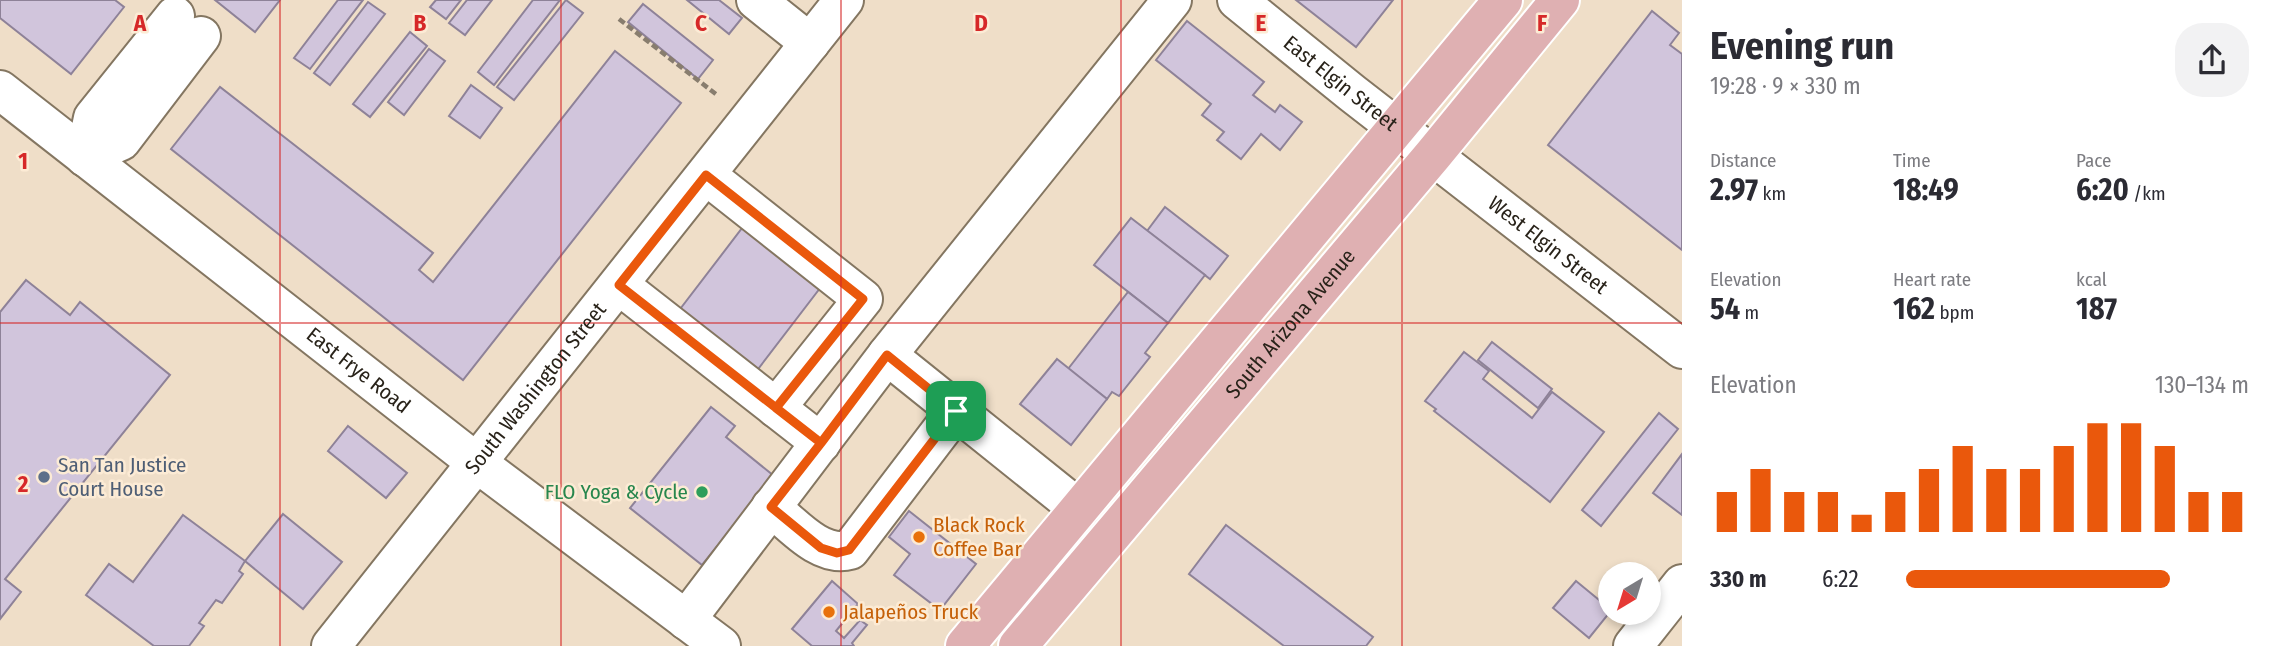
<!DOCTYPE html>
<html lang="en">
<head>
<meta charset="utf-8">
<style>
  :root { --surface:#fff; --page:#f2f2f3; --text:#2b2b33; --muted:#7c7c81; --accent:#ea580c }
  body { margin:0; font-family:"Fira Sans Condensed",sans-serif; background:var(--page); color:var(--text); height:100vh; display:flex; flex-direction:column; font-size:26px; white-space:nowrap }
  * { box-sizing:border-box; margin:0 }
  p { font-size:23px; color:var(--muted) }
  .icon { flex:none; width:38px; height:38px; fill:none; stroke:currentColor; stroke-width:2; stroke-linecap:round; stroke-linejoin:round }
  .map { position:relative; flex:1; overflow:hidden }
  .side { display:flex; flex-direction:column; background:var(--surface); width:595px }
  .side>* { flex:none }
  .needle { width:46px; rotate:218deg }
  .controls { position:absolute; left:1598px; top:562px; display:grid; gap:14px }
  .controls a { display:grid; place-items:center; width:63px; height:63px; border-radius:50%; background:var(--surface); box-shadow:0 4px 10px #0003; font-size:35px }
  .pin { position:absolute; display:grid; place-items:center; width:60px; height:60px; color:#fff; margin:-30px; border-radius:14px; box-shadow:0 4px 10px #0006 }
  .round { display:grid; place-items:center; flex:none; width:74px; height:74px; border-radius:28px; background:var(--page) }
  .head { display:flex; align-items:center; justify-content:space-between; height:119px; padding:0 28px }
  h1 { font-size:38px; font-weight:700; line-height:52px }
  .stats { display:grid; grid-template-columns:repeat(3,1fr); gap:10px; height:119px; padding:7px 28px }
  .stats div { display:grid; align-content:center }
  .stats b { font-size:30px; font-weight:700 }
  .stats small { font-size:19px; font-weight:400 }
  .stats p { font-size:19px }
  .chart { height:196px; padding:14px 28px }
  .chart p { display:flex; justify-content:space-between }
  .chart svg { width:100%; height:126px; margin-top:7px; stroke:var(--accent); stroke-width:6 }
  ul { padding:0 28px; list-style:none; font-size:23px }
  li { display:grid; grid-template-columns:112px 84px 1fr; align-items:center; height:52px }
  li i { height:18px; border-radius:9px; background:var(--accent) }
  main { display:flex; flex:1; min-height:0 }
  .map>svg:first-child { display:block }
  .building { fill:#d1c5dc; stroke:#8e8298; stroke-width:2 }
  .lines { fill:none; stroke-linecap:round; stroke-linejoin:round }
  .minor-casing { stroke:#847661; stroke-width:42 }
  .major-casing { stroke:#fff; stroke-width:42 }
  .path { stroke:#887d6e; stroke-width:4.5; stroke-dasharray:7 3.5; stroke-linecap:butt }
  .minor { stroke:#fff; stroke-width:38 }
  .major { stroke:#dfb0b2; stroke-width:38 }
  .route-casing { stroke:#fff; stroke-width:14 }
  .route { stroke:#ea580c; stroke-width:9 }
  .grid { fill:none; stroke:#d62828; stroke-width:2; stroke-opacity:0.55 }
  .service-dot { fill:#5c6f8a; stroke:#fcebd5; stroke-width:2.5 }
  .leisure-dot { fill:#2e9e5b; stroke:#fcebd5; stroke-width:2.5 }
  .food-dot { fill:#e8710a; stroke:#fcebd5; stroke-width:2.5 }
  .labels { text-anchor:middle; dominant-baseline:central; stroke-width:5; stroke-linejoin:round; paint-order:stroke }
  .street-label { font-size:21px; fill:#29231a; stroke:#fcebd5 }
  .service-label { font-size:21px; fill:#4e5e75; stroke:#fcebd5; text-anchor:start }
  .leisure-label { font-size:21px; fill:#27864d; stroke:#fcebd5; text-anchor:end }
  .food-label { font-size:21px; fill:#c56008; stroke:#fcebd5; text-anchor:start }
  .grid-label { font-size:23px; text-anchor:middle; font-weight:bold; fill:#d62828; stroke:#fcebd5; stroke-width:5; stroke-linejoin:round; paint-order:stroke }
</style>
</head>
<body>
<main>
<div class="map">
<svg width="1682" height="646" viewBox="0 0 1682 646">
  <rect width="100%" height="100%" fill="#efdec8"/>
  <g class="building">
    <path d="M0,0h115l9,7 -53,67 -71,-56z"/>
    <path d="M215,0h65l-25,32z"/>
    <path d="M338,0h25l-53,69 -16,-11z"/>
    <path d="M436,0h25l-15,19 -16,-12z"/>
    <path d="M467,0h25l-27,35 -16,-12z"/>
    <path d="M533,0h27l-66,85 -16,-13z"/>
    <path d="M566,0l17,13 -69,87 -17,-13z"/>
    <path d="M687,0h32l23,18 -13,16z"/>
    <path d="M1296,0h97l-37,47z"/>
    <path d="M368,2l17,12 -55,71 -16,-12z"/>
    <path d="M643,4l70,56 -15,19 -70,-57z"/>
    <path d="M1652,11l27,22 -9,12 12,9v196l-134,-105z"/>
    <path d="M1187,21l77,61 -11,13 22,17 5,-7 22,17 -22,28 -19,-16 -20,25 -24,-19 7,-8 -22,-17 9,-11 -55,-44z"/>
    <path d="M410,32l17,14 -57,71 -17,-13z"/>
    <path d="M429,49l16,12 -41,54 -16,-13z"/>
    <path d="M615,51l66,52 -218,277 -292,-231 49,-62 213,166 -14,17 14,12z"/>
    <path d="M471,85l31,23 -22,30 -31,-22z"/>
    <path d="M1165,207l63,49 -18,23 -63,-48z"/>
    <path d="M1131,218l74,57 -37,48 -74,-58z"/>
    <path d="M749,219l78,60 -75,98 -78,-60z"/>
    <path d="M26,280l44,35 10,-13 90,73 -165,204 16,13 -21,27v-307z"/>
    <path d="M1128,292l40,31 -23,30 5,4 -31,39 -7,-4 -5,7 -39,-30z"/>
    <path d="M1492,342l60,47 -14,19 -60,-48z"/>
    <path d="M1464,352l25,19 -6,8 49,39 20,-26 52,40 -54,70 -116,-91 2,-2 -11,-8z"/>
    <path d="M1057,359l50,40 -36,46 -51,-41z"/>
    <path d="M711,407l24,19 -9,11 48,39 -72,89 -72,-57z"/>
    <path d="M1659,413l19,16 -77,97 -19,-16z"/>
    <path d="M348,426l59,47 -21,25 -58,-47z"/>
    <path d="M1682,454v61l-29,-22z"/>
    <path d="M909,511l67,53 -36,46 -46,-35 16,-21 -21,-17z"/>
    <path d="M283,514l59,48 -39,47 -58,-48z"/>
    <path d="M183,515l62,46 -6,10 4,3 -21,29 -6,-3 -17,23 5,3 -15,20h-35l-68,-51 23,-31 24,18z"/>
    <path d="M1226,525l147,112 -7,9h-82l-95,-72z"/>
    <path d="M832,581l26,23 -22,27 8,7 16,-18 7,5 -15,18 2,3h-42l-20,-17z"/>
    <path d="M1576,581l34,28v3l-21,26 -36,-30z"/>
  </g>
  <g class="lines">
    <g class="minor-casing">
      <g id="minor">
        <path d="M756,0l54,43"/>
        <path id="s1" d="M1237,0l115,93 330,256"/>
        <path d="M175,16l-82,102 -8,39 36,-16 80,-105"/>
        <path id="s2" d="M0,90l477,373 244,183"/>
        <path d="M706,175l157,124 -87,109"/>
        <path d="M619,285l202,158"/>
        <path d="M887,355l192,154"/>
        <path d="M771,507c21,17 49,51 79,43l106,-139"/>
        <path d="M686,620l201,-265 285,-355"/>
        <path id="s3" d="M331,646l513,-646"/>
        <path d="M1633,646l49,-62"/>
      </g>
    </g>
    <g class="major-casing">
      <g id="major">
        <path d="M965,646l538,-646"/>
        <path id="s4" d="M1018,646l415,-491 127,-155"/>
      </g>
    </g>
    <path class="path" d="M619,19l98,76"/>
    <use href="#minor" class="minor"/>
    <use href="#major" class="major"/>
  </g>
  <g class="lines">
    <g class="route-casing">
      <path id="route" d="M956,411l-69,-56 -66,88 -202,-158 87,-110 157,124 -87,109 45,35 -50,64 50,41 16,5 12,-3 107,-139"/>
    </g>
    <use href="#route" class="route"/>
  </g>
  <path class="grid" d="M280,0v646M561,0v646M841,0v646M1121,0v646M1402,0v646M0,323h1682"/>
  <circle class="service-dot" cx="44" cy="477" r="7"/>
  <circle class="leisure-dot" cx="702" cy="492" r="7"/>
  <g class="food-dot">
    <circle cx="919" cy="537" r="7"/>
    <circle cx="829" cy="612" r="7"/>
  </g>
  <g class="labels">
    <g class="street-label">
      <text stroke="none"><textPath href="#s1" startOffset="133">East Elgin Street</textPath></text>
      <text stroke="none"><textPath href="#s1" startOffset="396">West Elgin Street</textPath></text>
      <text stroke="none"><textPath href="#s4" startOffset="422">South Arizona Avenue</textPath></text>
      <text stroke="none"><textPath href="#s2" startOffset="455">East Frye Road</textPath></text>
      <text stroke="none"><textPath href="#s3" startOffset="329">South Washington Street</textPath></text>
    </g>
    <g class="service-label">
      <text x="58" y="465">San Tan Justice<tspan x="58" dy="24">Court House</tspan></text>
    </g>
    <g class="leisure-label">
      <text x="688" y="492">FLO Yoga &amp; Cycle</text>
    </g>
    <g class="food-label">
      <text x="933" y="525">Black Rock<tspan x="933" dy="24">Coffee Bar</tspan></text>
      <text x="843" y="612">Jalapeños Truck</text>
    </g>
  </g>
  <g class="grid-label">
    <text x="140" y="31">A</text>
    <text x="420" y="31">B</text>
    <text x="701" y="31">C</text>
    <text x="981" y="31">D</text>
    <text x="1261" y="31">E</text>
    <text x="1542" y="31">F</text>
    <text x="23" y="169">1</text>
    <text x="23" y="492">2</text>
  </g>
</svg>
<div class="controls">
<a><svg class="needle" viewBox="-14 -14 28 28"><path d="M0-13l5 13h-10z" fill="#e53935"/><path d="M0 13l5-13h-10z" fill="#7c7c81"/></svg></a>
</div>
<div class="pin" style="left:956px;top:411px;background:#1e9e55"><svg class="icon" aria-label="arrive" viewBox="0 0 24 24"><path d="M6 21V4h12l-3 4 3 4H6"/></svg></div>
</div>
<section class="side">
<div class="head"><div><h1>Evening run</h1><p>19:28 · 9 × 330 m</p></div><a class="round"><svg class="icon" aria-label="share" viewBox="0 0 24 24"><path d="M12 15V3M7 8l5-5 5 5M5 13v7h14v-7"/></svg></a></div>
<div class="stats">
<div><p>Distance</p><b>2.97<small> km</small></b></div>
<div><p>Time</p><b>18:49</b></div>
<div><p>Pace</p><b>6:20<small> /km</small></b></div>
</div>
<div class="stats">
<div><p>Elevation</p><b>54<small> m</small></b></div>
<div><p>Heart rate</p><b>162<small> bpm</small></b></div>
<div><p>kcal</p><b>187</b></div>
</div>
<div class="chart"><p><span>Elevation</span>130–134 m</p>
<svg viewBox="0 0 160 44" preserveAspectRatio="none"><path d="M5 44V30M15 44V22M25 44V30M35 44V30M45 44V38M55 44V30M65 44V22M75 44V14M85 44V22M95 44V22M105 44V14M115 44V6M125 44V6M135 44V14M145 44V30M155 44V30"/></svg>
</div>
<ul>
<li><b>330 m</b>6:22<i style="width:77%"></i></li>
</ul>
</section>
</main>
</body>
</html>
